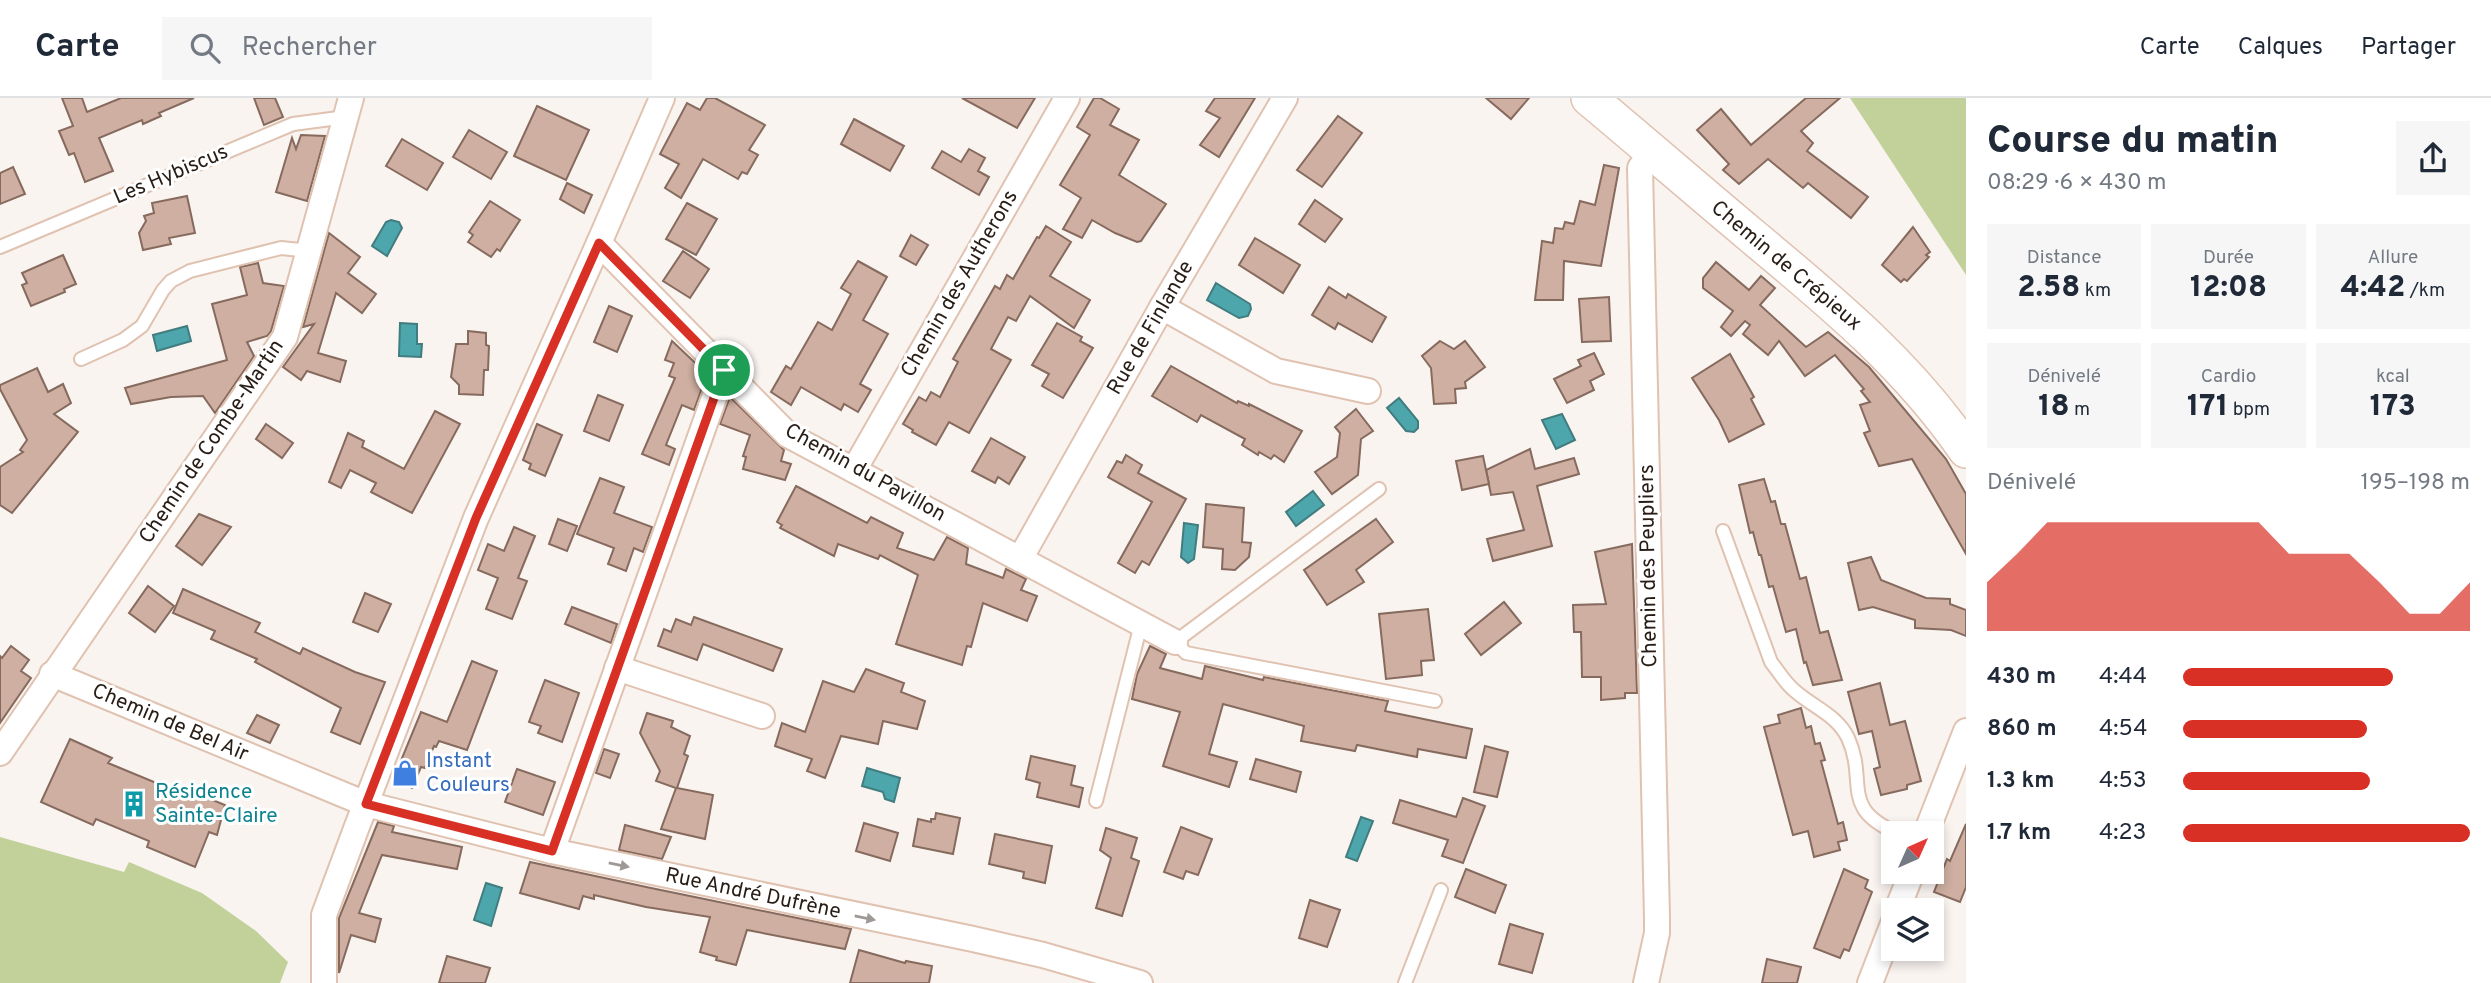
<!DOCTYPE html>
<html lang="fr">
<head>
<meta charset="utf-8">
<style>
  :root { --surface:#fff; --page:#f6f6f7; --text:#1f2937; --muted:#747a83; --line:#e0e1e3; --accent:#d93025 }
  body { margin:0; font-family:Overpass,sans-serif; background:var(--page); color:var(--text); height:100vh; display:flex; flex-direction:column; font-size:26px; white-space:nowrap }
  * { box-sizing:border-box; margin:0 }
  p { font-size:23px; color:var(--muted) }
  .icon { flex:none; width:38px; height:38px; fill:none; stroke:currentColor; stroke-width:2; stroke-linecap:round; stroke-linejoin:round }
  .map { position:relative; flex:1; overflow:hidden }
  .panel { display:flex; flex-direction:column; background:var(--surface); width:525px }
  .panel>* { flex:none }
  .needle { width:46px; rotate:45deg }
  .controls { position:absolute; left:1881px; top:723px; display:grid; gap:14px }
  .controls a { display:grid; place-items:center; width:63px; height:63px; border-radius:0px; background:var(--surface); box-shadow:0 4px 10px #0003; font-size:35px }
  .pin { position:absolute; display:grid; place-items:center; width:60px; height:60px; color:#fff; margin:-30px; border:4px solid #fff; border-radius:50%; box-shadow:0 2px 7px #0007 }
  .round { display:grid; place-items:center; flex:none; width:74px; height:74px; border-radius:0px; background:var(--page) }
  .summary { display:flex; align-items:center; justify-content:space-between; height:119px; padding:0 21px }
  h1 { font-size:38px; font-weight:800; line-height:52px }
  .metrics { display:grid; grid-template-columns:repeat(3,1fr); gap:10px; height:119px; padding:7px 21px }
  .metrics div { display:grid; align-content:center; border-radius:0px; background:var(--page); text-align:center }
  .metrics b { font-size:30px; font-weight:800 }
  .metrics small { font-size:19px; font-weight:400 }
  .metrics p { font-size:19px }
  .chart { height:196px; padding:14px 21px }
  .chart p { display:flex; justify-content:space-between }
  .chart svg { width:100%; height:126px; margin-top:7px; fill:var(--accent); opacity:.7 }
  ul { padding:0 21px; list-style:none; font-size:23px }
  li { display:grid; grid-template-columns:112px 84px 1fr; align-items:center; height:52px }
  li i { height:18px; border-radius:9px; background:var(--accent) }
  header { display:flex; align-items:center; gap:42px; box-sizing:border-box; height:98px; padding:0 35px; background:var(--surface); border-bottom:2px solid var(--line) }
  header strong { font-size:33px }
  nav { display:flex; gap:38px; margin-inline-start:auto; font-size:24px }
  .search { width:490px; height:63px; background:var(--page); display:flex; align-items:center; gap:18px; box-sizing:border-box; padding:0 24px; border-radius:0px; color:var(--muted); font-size:26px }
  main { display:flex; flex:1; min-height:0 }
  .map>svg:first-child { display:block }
  .green { fill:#c2d19a }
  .water { fill:#4ca6ac; stroke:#417d7f; stroke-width:2 }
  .building { fill:#ceafa1; stroke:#866a5d; stroke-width:2 }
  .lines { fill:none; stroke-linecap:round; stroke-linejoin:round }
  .lane-casing { stroke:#e0c2b1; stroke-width:16 }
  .street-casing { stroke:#e0c2b1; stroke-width:28 }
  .secondary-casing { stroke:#e0c2b1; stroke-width:38 }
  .lane { stroke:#fff; stroke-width:12 }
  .street { stroke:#fff; stroke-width:24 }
  .secondary { stroke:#fff; stroke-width:35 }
  .oneway { fill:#9e9996 }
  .route-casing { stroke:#fff; stroke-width:14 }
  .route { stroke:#d93025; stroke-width:9 }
  .labels { text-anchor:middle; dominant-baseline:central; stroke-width:6; stroke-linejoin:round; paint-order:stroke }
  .street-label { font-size:21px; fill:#271d16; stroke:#fff }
  .shop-label { font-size:21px; fill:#366cbe; stroke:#fff; text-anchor:start }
  .culture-label { font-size:21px; fill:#0d838f; stroke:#fff; text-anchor:start }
</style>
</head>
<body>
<header>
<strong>Carte</strong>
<div class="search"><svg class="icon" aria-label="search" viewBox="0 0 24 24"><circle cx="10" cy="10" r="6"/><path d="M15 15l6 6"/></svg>Rechercher</div>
<nav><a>Carte</a><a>Calques</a><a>Partager</a></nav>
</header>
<main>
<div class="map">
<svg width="1966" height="885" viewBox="0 0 1966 885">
  <rect width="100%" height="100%" fill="#faf4f1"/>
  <g class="green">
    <path d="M1850,0h116v177z"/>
    <path d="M0,739l124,35 5,-10 73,31 54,38 32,31 -8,21h-280z"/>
  </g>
  <g class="water">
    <path d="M391,122l8,2 3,6 -15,28 -15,-10 14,-24z"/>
    <path d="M1216,185l34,21 1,5 -3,7 -9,2 -32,-18z"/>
    <path d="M400,225l17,1v20h5l-1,13 -22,-1z"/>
    <path d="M187,228l4,15 -34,10 -4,-16z"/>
    <path d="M1399,300l19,23v7l-4,4 -8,-1 -19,-23z"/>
    <path d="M1562,316l13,26 -19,9 -14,-29z"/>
    <path d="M1313,393l11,14 -28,21 -10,-14z"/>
    <path d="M1184,425l14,2 -4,34 -6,4 -7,-6z"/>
    <path d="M867,670l33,10 -6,24 -9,-3 -2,-7 -21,-6z"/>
    <path d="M1361,719l12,4 -16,40 -11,-4z"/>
    <path d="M486,785l16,5 -11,38 -17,-6z"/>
  </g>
  <g class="building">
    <path d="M62,0h20l5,14 34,-14h73l-35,15 2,3 -18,8 -1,-4 -43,18 14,33 -28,11 -11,-29 -5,2 -10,-24 14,-5z"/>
    <path d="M254,0h21l8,19 -19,8z"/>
    <path d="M707,0h8l50,27 -16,25 9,5 -11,19 -5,-2 -4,7 -35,-20 -22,39 -16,-10 14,-24 -19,-10 27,-51 13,7z"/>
    <path d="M962,0h73l-18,30z"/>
    <path d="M1094,0h6l19,11 -9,16 29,15 -20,35 47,29 -25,37 -4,1 -22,-9 -23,-13 -10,18 -19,-9 18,-31 -21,-13 30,-50 -13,-8z"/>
    <path d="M1215,0h40l-36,59 -19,-12 20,-27 -14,-7z"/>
    <path d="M1486,0h43l-18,21z"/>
    <path d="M1806,0h34l-39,33 12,12 -6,8 61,46 -17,21 -43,-35 -5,5 -35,-29 -29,25 -16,-14 6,-6 -32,-34 24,-21 30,36z"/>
    <path d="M537,8l52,24 -23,50 -52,-24z"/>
    <path d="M1338,18l24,17 -40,54 -25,-17z"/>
    <path d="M854,21l50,27 -14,25 -49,-27z"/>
    <path d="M469,32l38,22 -16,27 -38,-22z"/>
    <path d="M301,37l24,1 -18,65 -31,-9 16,-54 4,11z"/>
    <path d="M402,41l41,24 -16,27 -41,-24z"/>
    <path d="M969,51l16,9 -7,13 11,6 -10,18 -47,-27 10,-17 19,11z"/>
    <path d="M1604,67l15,3 -18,98 -37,-5 -1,39h-28l7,-59 11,2 2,-15 8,1 2,-7 9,2 6,-23 15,4z"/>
    <path d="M13,69l12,27 -25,10v-31z"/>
    <path d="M567,85l25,12 -8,18 -24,-14z"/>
    <path d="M187,98l8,37 -26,5 2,6 -28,6 -4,-17 7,-12 -2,-5 10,-3 -2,-10z"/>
    <path d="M1315,102l27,19 -17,23 -26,-18z"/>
    <path d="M490,103l30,19 -20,31 -3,-2 -6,8 -23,-15 5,-7 -4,-3z"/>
    <path d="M687,105l30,16 -21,36 -30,-16z"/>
    <path d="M1046,128l25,16 -21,34 40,24 -16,28 -44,-32 -14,25 -8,-4 -17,32 20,11 -42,73 -20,-11 -13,23 -24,-13 1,-2 -10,-6 16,-27 7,4 5,-9 9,5 18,-35 -5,-3 42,-73 5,3 7,-14 6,4 24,-42 2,1z"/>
    <path d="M1913,129l17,25 -4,3 3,2 -22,24 -3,-2 -3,3 -19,-17z"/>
    <path d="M329,135l31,24 -12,16 28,21 -14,19 -26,-20 -18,60 28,8 -6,21 -33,-11 -6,9 -18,-13 31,-43 -11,3z"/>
    <path d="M911,137l17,10 -12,20 -16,-9z"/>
    <path d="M1255,140l45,27 -17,28 -44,-28z"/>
    <path d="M683,153l26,18 -19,29 -27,-17z"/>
    <path d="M63,157l13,29 -12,5 1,3 -34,14 -9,-21 5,-2 -5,-10z"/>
    <path d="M858,163l29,16 -24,43 25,14 -28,50 11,6 -13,22 -14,-8 -3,6 -40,-23 -10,18 -20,-13 15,-26 5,3 27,-47 14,8 19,-36 -10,-6z"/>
    <path d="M1716,164l33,28 12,-14 14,12 -15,17 46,42 22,-15 41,35 77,92 20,35v60l-54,-95 -33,7 -15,-33 6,-2 -10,-26 10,-3 -9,-11 3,-2 -29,-34 -30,21 -26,-35 -11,14 -25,-21 7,-9 -5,-4 -14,15 -10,-9 12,-16 -30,-23v-10z"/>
    <path d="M258,165l5,20 21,3 -13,45 -4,5 -20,6 7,14 -39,57 -12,-17 -32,1 -40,7 -6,-16 102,-28 -15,-56 35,-9 -7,-28z"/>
    <path d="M1329,189l17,11 2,-4 38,23 -14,25 -34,-19 -3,6 -23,-14z"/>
    <path d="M1609,199l2,44 -29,1 -3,-43z"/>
    <path d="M609,208l23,10 -15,36 -23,-10z"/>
    <path d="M1057,225l25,14 -2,4 13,7 -30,50 -21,-12 7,-12 -17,-9z"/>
    <path d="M468,233l18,2v12l3,1 -1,24h-4l-1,25 -24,-1v-9l-8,-8 5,-33h12z"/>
    <path d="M672,243l35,33 -13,36 -12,-5 -16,40 9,4 -6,16 -27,-11 33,-76 -6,-2 5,-13 -9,-3z"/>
    <path d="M1440,243l14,8 11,-8 20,26 -20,15 1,6 -11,1 1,14 -22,1 -3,-36 -9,-12z"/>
    <path d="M1594,255l10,21 -14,7 4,9 -27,13 -13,-24 27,-13 -3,-6z"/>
    <path d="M1730,256l24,43 -3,2 13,25 -35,18 -10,-22 -27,-42z"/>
    <path d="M1171,268l66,37 1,-2 11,5v-2l53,27 -18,31 -10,-7 -3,4 -12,-7 -1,3 -16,-10 3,-6 -44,-24 -4,7 -45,-26z"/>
    <path d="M37,270l11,24 15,-8 8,19 -17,11 24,18 -66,81 -12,-8v-38l23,-15 -3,-2 7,-10 -27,-51v-4z"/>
    <path d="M598,297l25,10 -14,36 -25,-10z"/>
    <path d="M730,299l54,53 -3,11 10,3 -6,16 -42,-11 3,-12 -3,-1 7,-21 -30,-11z"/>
    <path d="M1356,311l17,22 -12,8 -3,36 -26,19 -17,-22 22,-15 3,-24 -5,-6z"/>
    <path d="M435,313l25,13 -48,89 -41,-21 5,-9 -26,-13 -9,18 -12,-6 19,-49 16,8 -2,6 42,22z"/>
    <path d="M266,326l27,19 -11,15 -26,-19z"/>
    <path d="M537,326l25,11 -17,41 -16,-7 2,-5 -8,-4z"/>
    <path d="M991,340l34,19 -16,27 -11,-7 -3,6 -23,-12z"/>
    <path d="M1530,351l5,20 39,-11 5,16 -42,12 15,60 -59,15 -6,-22 37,-9 -11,-38 -22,3 -5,-25z"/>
    <path d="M1126,357l16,10 -4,8 48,26 -37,66 -7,-4 -7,12 -17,-10 34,-61 -44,-25 9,-16 5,2z"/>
    <path d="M1483,358l6,28 -27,6 -6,-29z"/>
    <path d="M600,380l24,9 -10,26 38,14 -9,25 -9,-4 -8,23 -18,-7 6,-16 -37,-14z"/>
    <path d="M1764,381l7,23 4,-1 6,23h4l15,55 6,-2 14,56 8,-2 14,49 -29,5 -7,-23 -2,1 -8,-34 -10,3 -13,-46 -4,1 -8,-32h-2l-6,-23 -3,1 -11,-48z"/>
    <path d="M796,388l71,37 4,-6 32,16 -6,15 37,12 13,-23 21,11 -2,16 37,14 3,-9 20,10 -5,11 16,6 -10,25 -44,-18 -12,44 -4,-1 -5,19 -66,-21 22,-69 -38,-20 -2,4 -40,-15 -4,12 -54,-28 2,-3 -5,-3z"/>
    <path d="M1206,406l38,4 -2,34 9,1 -2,14 -14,13 -13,-1 1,-20 -20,-2z"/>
    <path d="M199,416l32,13 -29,38 -26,-19z"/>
    <path d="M558,421l19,7 -10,25 -18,-7z"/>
    <path d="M1376,421l17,23 -37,28 8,12 -37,23 -23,-35z"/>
    <path d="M514,429l21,9 -17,42 9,3 -15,38 -26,-10 12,-31 -20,-8 10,-26 16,7z"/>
    <path d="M1632,446l5,149h-12v5l-24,2v-23h-19l-1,-45h-7l-1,-27 33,-1 -11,-52z"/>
    <path d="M1871,459l10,23 45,18 24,1v5l16,6v26l-15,-6 -36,-2v-8l-42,-13 -14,3 -11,-47z"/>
    <path d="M148,488l26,20 -19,26 -26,-19z"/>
    <path d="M183,491l77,34 -5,9 45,22 3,-6 52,24 30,10 -25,62 -29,-12 10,-24 -86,-46 2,-3 -46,-20 4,-8 -42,-18z"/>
    <path d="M365,495l26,11 -13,28 -25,-10z"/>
    <path d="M1504,504l17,21 -40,32 -16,-21z"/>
    <path d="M572,509l45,17 -6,19 -46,-19z"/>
    <path d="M1428,511l6,51 -13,1 1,14 -36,4 -7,-65z"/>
    <path d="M694,519l88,32 -9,22 -70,-27 -6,16 -39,-14 6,-17 7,3 5,-13 15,6z"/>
    <path d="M11,548l18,14 -8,11 10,7 -31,45v-67l2,2z"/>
    <path d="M1150,548l16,8 -6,14 42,11 3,-13 58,14 1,-3 124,24 -3,10 87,18 -6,29 -48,-9 -1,8 -60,-12 -2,6 -54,-10 3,-15 -81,-22 -14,50 28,8 -8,25 -66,-21 17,-54 -48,-13 5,-25z"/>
    <path d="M472,563l25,10 -30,79 -28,-9 -3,6 -2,-1 -9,22 -4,-1 -9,21 -19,-8 28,-68 26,10z"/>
    <path d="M866,571l38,14 -3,9 24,9 -8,28 -34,-8 -5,23 -37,-8 -16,42 -18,-7 5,-12 -37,-13 7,-23 23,9 18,-51 31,11z"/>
    <path d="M545,582l34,13 -17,49 -24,-9 3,-7 -12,-4z"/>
    <path d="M1880,585l10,42 15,-4 16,60 -14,4v4l-26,6 -7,-26 6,-2 -8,-36 -13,3 -11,-42z"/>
    <path d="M1801,610l5,20 5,-2 4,18 5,-1 5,17 -4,1 17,63 5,-2 4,18 -9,2 2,8 -26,7 -6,-26 -15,4 -29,-108 16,-4 -2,-8z"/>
    <path d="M647,615l26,8 -2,6 19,9 -6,18 4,2 -11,32 36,7 -8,44 -44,-10 15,-41 -20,-7 4,-10 -20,-38z"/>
    <path d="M257,617l22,10 -9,18 -23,-10z"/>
    <path d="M70,641l42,19 -4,5 70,29 3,-5 44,18 -8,30 -8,-3 -14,35 -48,-20 2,-6 -53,-22 -3,6 -52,-23z"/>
    <path d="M1485,648l23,6 -11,45 -23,-5z"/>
    <path d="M604,651l15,5 -9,24 -14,-5z"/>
    <path d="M1031,658l44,10 -4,19 12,3 -4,19 -42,-10 3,-14 -14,-4z"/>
    <path d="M1256,661l45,13 -5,20 -46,-13z"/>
    <path d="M517,671l38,13 -12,33 -38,-13z"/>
    <path d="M1463,700l22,8 -22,57 -21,-7 6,-16 -55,-17 7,-23 56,17z"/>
    <path d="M936,715l24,5 -7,36 -40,-8 5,-27 13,3v-3h4z"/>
    <path d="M378,724l16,4 -2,6 70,15 -5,22 -75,-14 -23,58 22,6 -6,23 -24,-7 -12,38v-55z"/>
    <path d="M864,725l34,10 -8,28 -34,-10z"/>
    <path d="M1966,726v63l-6,15 -26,-10 13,-33 3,2z"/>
    <path d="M625,727l46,12 -9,22 -43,-9z"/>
    <path d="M1181,729l31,12 -14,36 -12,-4 -3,8 -19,-7z"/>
    <path d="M1106,730l31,10 -6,20 8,3 -17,55 -26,-8 15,-50 -11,-8z"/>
    <path d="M995,736l57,12 -7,37 -22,-5 1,-6 -35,-8z"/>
    <path d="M530,764l121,26 200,41 -6,20 -98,-19 -11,35 -20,-5 1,-3 -17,-5 10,-35 -64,-10 -52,-12v4l-11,-3 -4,13 -59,-16z"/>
    <path d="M1466,771l40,16 -11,28 -40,-16z"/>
    <path d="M1844,771l24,11 -3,8 7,4 -23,59 -5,-2 -4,9 -26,-10z"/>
    <path d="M1310,802l30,10 -13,37 -28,-9z"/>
    <path d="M1510,826l33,10 -11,39 -33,-9z"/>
    <path d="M859,852l46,13 1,-2 26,5 -3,17h-79z"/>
    <path d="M447,858l43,12 -5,15h-46z"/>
    <path d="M1767,861l34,8 -4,16h-35z"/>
  </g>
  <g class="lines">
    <g class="lane-casing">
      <g id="lane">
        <path d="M0,149l293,-123 53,-7"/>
        <path d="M81,261l42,-19 19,-14 21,-36 8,-9 19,-10 91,-23 29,3"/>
        <path d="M1379,391l-204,153 11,11 249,48"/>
        <path d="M1723,433l48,131c8,10 14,21 24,29 18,16 42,24 53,47 20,44 -9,70 49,95"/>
        <path d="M1096,703l45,-177"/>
        <path d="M1405,885l36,-93"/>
      </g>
    </g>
    <g class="street-casing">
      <g id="street">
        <path d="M599,145l189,192 387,207"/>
        <path d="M1162,209l114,64 92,20"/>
        <path d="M854,372l213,-372"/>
        <path d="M1020,461l142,-252 123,-209"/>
        <path d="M617,570l145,48"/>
        <path d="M52,576l314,130 186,47 421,88 70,16 97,28"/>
        <path d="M0,655l285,-416 66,-239"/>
        <path d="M1926,735l40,-102"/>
        <path d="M552,753l172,-481"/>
        <path d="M1897,812l15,-38"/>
        <path d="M324,885v-68l32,-86 120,-311 123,-275 63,-145"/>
        <path d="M1646,885l11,-50v-15l-17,-750 12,-16"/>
        <path d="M1870,885l24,-62"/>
      </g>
    </g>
    <g class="secondary-casing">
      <path id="secondary" d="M1589,0c54,45 108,92 163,138 78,65 156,129 214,214"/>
    </g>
    <use href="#lane" class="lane"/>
    <use href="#street" class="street"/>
    <use href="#secondary" class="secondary"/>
  </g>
  <defs><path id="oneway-solid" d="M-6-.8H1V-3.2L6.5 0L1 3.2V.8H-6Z" transform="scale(1.75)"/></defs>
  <g class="oneway">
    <use href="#oneway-solid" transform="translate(619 767) rotate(12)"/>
    <use href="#oneway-solid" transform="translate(865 820) rotate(11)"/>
  </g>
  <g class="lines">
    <g class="route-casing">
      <path id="route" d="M599,145l125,127 -172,481 -186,-47 110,-286z"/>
    </g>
    <use href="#route" class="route"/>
  </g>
  <defs>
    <g id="shop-bare" transform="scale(2.1)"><path d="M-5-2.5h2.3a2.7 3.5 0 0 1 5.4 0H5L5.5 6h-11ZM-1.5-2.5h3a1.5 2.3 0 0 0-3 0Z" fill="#3f7fe0" stroke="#fff" stroke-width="2.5" paint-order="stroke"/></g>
    <g id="building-bare" transform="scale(2.1)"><path d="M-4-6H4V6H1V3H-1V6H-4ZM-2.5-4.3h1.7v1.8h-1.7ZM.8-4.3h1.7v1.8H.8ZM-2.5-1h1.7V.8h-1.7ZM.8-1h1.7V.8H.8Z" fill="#0f9aa8" stroke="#fff" stroke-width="2.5" paint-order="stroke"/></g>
  </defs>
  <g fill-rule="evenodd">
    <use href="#shop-bare" x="405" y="675"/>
    <use href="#building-bare" x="134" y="706"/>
  </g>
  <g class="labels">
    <g class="street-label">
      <text transform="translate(171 77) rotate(-23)">Les Hybiscus</text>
      <text transform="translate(1786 168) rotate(40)">Chemin de Crépieux</text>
      <text transform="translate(960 186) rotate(-60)">Chemin des Autherons</text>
      <text transform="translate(1151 230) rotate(-60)">Rue de Finlande</text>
      <text transform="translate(212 344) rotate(-56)">Chemin de Combe-Martin</text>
      <text transform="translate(865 375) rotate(29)">Chemin du Pavillon</text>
      <text transform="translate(1649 468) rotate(-91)">Chemin des Peupliers</text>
      <text transform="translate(170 625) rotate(23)">Chemin de Bel Air</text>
      <text transform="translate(753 796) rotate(12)">Rue André Dufrène</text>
    </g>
    <g class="shop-label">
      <text x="426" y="663">Instant<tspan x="426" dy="24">Couleurs</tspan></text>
    </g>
    <g class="culture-label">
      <text x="155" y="694">Résidence<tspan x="155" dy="24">Sainte-Claire</tspan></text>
    </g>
  </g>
</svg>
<div class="controls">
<a><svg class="needle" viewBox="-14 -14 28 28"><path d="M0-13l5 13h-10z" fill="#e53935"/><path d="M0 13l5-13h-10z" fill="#747a83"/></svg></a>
<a><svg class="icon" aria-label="layers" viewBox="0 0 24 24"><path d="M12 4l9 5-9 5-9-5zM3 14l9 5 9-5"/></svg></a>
</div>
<div class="pin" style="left:724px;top:272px;background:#1e9e55"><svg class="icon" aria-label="arrive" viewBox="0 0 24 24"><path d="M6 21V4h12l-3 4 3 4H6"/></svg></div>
</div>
<section class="panel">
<div class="summary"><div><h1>Course du matin</h1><p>08:29 · 6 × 430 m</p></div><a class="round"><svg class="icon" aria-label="share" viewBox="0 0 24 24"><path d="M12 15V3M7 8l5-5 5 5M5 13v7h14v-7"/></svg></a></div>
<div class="metrics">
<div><p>Distance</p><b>2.58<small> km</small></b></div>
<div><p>Durée</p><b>12:08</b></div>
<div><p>Allure</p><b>4:42<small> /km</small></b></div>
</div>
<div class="metrics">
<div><p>Dénivelé</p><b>18<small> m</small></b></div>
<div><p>Cardio</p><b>171<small> bpm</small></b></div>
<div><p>kcal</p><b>173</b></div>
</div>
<div class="chart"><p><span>Dénivelé</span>195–198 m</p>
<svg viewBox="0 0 160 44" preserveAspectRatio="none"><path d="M0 44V27L10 17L20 6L30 6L40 6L50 6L60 6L70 6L80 6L90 6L100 17L110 17L120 17L130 27L140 38L150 38L160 27V44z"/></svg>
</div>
<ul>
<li><b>430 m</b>4:44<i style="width:73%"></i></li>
<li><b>860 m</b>4:54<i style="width:64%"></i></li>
<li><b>1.3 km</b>4:53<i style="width:65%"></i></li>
<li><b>1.7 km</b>4:23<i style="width:100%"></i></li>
</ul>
</section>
</main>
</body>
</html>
